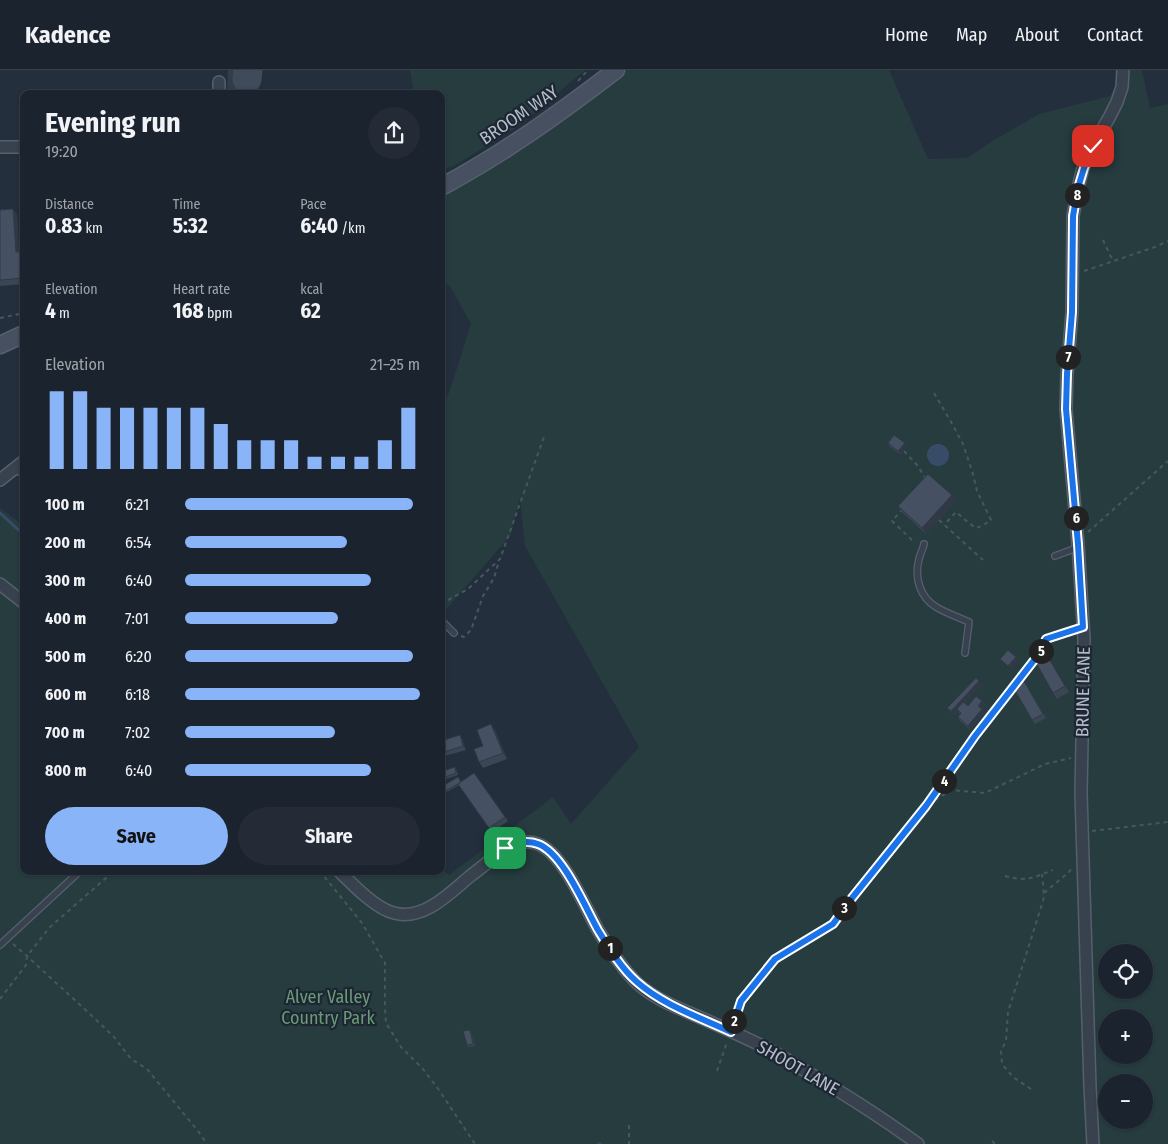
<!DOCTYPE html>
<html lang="en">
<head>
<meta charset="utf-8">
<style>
  :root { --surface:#1b232e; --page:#242b36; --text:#f1f3f6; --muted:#a0a4aa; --line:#39404a; --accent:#8ab4f8 }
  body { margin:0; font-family:"Fira Sans Condensed",sans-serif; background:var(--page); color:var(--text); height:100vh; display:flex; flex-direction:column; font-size:19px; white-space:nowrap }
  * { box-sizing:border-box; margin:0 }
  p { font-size:16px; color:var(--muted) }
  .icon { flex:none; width:28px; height:28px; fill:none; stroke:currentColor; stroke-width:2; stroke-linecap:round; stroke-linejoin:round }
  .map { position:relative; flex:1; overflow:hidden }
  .panel { position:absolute; left:20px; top:20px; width:425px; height:785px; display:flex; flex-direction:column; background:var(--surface); border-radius:10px; box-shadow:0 1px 4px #0004,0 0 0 1px var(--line) }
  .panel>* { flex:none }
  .fabs { position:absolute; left:1098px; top:874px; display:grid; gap:10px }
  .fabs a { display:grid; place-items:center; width:55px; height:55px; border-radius:50%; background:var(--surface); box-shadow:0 1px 4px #0004,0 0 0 1px var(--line); font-size:25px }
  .pin { position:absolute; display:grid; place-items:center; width:42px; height:42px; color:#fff; margin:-21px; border-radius:10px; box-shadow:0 2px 8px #0006 }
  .km { position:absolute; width:25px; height:25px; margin:-12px; border-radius:50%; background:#222; color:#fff; font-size:14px; line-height:25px; text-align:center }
  .round { display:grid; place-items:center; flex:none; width:52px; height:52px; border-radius:26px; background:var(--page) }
  .overview { display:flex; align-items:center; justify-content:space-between; height:85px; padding:0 25px }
  h1 { font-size:28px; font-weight:700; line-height:38px }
  .stats { display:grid; grid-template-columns:repeat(3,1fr); gap:8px; height:85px; padding:5px 25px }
  .stats div { display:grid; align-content:center }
  .stats b { font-size:21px; font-weight:700 }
  .stats small { font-size:14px; font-weight:400 }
  .stats p { font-size:14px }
  .chart { height:140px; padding:10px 25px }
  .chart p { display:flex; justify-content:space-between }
  .chart svg { width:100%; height:90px; margin-top:5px; stroke:var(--accent); stroke-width:6 }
  .cta { display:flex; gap:10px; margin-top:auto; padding:10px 25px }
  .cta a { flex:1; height:58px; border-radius:30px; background:var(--accent); color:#111; font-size:20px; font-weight:700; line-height:58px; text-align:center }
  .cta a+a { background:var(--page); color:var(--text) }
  ul { padding:0 25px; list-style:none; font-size:16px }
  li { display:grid; grid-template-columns:80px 60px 1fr; align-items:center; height:38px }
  li i { height:12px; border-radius:6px; background:var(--accent) }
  header { display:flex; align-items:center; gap:30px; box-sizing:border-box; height:70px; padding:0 25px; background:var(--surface); border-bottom:1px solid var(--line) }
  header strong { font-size:24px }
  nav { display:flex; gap:28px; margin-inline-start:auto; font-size:18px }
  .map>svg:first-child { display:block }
  .airport { fill:#323c4b }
  .green { fill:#263c3f; fill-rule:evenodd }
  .water { fill:#394c67 }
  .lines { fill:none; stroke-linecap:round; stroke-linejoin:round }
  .stream { stroke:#394c67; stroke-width:3 }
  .taxiway { stroke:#3f4a5a; stroke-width:29 }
  .lane-casing { stroke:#565f6c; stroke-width:8 }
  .street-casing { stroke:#565f6c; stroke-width:14 }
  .secondary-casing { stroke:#565f6c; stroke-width:19 }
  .path { stroke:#44595c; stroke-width:2; stroke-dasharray:4 4; stroke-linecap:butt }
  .lane { stroke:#38414e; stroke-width:5.5 }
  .street { stroke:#38414e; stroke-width:11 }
  .secondary { stroke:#465061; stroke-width:16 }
  .wall { fill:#3b4654 }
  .shaded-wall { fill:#303945 }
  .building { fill:#455162; stroke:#303945 }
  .route-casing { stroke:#fff; stroke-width:10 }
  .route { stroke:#1a73e8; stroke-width:6 }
  .labels { text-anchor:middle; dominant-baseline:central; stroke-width:4.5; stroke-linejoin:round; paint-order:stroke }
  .street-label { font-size:18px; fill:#b4bcc9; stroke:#1d2633 }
  .park-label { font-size:18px; fill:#6b9a76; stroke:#1d2633 }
</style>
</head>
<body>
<header>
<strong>Kadence</strong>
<nav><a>Home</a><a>Map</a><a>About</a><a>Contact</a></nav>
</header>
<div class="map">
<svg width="1168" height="1074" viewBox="0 0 1168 1074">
  <rect width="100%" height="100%" fill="#242f3e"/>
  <path class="airport" d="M228,0h33l-8,24h-26z"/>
  <g class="green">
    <path d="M410,0h175l-68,57 -63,39 -13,4v-76h-27z"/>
    <path d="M625,0h264l39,89 39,-1 27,-18 45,-26 71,-18 8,-13 -2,-13h26l8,38 18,-4v1040h-1168v-636l24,18v345h417v-2l8,6 104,-78 18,27 68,-77 -114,-201 -5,-48 -9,37 -64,73 -6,-3v-195l9,-20 21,-66 -21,-38 -9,-4v-92zM1106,882h38v38h-38zM1106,948h38v37h-38zM1106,1012h38v38h-38z"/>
  </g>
  <circle class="water" cx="938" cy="385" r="11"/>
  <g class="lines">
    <g class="stream">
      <path d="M0,443l24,22"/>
      <path d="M599,1074h1"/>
    </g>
    <path class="taxiway" d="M247,9l1,-9"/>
    <g class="lane-casing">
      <g id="lane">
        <path d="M15,399l9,6"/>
        <path d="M924,474c-1,5 -4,10 -5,15 -5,19 1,38 17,48 10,6 22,10 33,15l-4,31"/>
        <path d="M1055,486l24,-9"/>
        <path d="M441,550l13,13"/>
        <path d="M975,666l67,-86 4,-11 37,-12"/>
        <path d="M0,875l80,-74"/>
      </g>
    </g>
    <g class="street-casing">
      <g id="street">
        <path d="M219,12v12"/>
        <path d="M0,77h24"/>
        <path d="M0,410l24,-19"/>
        <path d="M0,514l24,19"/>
        <path d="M339,801c13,13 37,38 55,42 29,8 55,-19 75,-36 12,-9 24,-19 36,-29 10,-5 22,-8 33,-4 25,9 47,63 60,86 10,17 21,34 35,49 16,17 38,26 59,35 25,11 51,22 76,35 12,6 24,14 36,21 39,23 77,47 114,74"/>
        <path d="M1093,1074l-3,-57 -9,-294 3,-154 -6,-95 -12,-135 1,-35 5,-62 1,-96 5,-28 5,-20 10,-22 17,-30 7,-14 5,-15 1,-17"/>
      </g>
    </g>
    <g class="secondary-casing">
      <g id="secondary">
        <path d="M441,117c62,-33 119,-74 175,-117"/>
        <path d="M0,275l24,-11"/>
      </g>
    </g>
    <g class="path">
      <path d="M578,11l10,-11"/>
      <path d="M1103,170l10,21"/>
      <path d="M1084,201l71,-24 13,-6"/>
      <path d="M0,248l24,-5"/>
      <path d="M934,323l16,27 13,24 10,30 4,17 14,29 -9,6 -6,2 -6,-4 -14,-12 -12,13"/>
      <path d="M904,381l13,14 9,14"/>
      <path d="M903,439l-11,12 23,22"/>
      <path d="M939,450l44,40"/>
      <path d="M1088,462l80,-71"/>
      <path d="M441,534l27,-15 32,-30 44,-122"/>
      <path d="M461,566l3,1 7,-7 12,-34 11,-18 5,-17"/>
      <path d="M928,734l43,-62"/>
      <path d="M1092,761l76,-9"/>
      <path d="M319,801l4,4 39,48 23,40v46l1,14 15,24 22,22 16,21 36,54"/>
      <path d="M1005,806c22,6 27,2 48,-6"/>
      <path d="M1044,823l25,-21 3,-4"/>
      <path d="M13,874l14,12 64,59 23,22 17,22 16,10 51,62 9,13"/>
      <path d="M0,929l26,-34 1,-9 23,-29 64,-56"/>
      <path d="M734,951l7,-20 34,-42 58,-35 19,-26 74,-92 25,-16 34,3 60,-29 26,-6"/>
      <path d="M717,1001l10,-29"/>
      <path d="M1031,1019l-18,-12 -11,-13 -1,-13 5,-10 2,-29 35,-111 1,-5 -2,-22"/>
      <path d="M629,1055v19"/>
      <path d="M992,1071l3,3"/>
    </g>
    <use href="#lane" class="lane"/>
    <use href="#street" class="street"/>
    <use href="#secondary" class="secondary"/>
  </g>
  <g class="wall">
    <path d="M13,139l4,6 2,37 5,-1v33l-24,2v-76z"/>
    <path d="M888,373h17l2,4 -6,8 -11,-8z"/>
    <path d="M952,425l4,6 -30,33 -24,-22 -4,-6z"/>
    <path d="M1049,588l20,34 -12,7 -4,-6z"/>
    <path d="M1024,611l22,37 -11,6 -3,-4z"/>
    <path d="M982,615l-17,18 3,3 14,-5 3,4 -3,4 3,4 -15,17 -10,-9 -2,-4 2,-3 -2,-3 -4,4 -7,-7z"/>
    <path d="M495,660l12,29 -24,9 -4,-6 4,-16z"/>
    <path d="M460,665l2,4 4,11 -25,7v-16z"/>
    <path d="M456,699l2,6 -12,4 -1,-2z"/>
    <path d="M474,703l34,48 -16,11 -33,-47 -12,7 -4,-6 15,-9 3,5z"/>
    <path d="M471,962l4,14 -7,1 -1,-2z"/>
  </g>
  <g class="shaded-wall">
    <path d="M13,139l4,6 3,43 -4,-6z"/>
    <path d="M905,373l2,4 -6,8 -3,-4z"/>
    <path d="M952,425l4,6 -30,33 -4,-6z"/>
    <path d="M441,555l3,3 -3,7z"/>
    <path d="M1045,582l4,6 20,34 -4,-6z"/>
    <path d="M1016,587l3,4 -9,9 -2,-4z"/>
    <path d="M979,611l3,4 -24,25 -1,-1 1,2 -4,4 -3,-4z"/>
    <path d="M982,631l3,4 -4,5 -3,-4z"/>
    <path d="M982,639l3,4 -15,17 -2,-4z"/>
    <path d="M491,654l4,6 12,29 -4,-6z"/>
    <path d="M460,665l2,4 4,11 -3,-4z"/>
  </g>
  <g class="building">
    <path d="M13,139l3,43 8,-1v27l-24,2v-70z"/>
    <path d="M894,365l11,8 -7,8 -10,-8z"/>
    <path d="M928,404l24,21 -30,33 -24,-22z"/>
    <path d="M1008,580l8,7 -8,9 -8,-7z"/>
    <path d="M1045,582l20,34 -12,7 -19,-34z"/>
    <path d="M976,608l3,3 -28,30 -4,-3z"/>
    <path d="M1024,611l19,33 -11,6 -19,-33z"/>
    <path d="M976,626l6,5 -4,5 4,3 -14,17 -10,-9 3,-4 -4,-4 6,-7 5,4z"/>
    <path d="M491,654l12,29 -24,9 -5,-13 9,-3 -6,-16z"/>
    <path d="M460,665l3,11 -22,7v-12z"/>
    <path d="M455,697l1,6 -11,4 -2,-6z"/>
    <path d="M474,703l31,44 -16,11 -31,-44z"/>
    <path d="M458,707l3,5 -16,9 -2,-5z"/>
    <path d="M470,960l3,14 -6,1 -4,-14z"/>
  </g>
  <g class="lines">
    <g class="route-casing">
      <path id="route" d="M505,778c10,-5 22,-8 33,-4 25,9 47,63 60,86 11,18 23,38 39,52 26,23 62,35 94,50l10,-31 34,-42 58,-35 19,-26 74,-92 49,-70 67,-86 4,-11 37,-12 -5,-83 -12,-135 1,-35 5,-62 1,-96 5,-28 6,-20 9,-22"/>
    </g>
    <use href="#route" class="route"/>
  </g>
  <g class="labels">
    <g class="street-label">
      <text transform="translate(519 45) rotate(-34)">BROOM WAY</text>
      <text transform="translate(1083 622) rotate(-89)">BRUNE LANE</text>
      <text transform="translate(798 998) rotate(30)">SHOOT LANE</text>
    </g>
    <g class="park-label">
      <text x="328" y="927">Alver Valley<tspan x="328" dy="21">Country Park</tspan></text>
    </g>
  </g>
</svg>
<div class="fabs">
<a><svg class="icon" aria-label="locate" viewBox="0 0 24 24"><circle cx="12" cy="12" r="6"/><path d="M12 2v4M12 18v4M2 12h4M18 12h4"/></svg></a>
<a>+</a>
<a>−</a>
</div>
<div class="pin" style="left:505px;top:778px;background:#1e9e55"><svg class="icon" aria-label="arrive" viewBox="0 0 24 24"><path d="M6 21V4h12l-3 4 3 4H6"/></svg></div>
<div class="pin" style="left:1093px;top:76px;background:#d93025"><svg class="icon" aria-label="check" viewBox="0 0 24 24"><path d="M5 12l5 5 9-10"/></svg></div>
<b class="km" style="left:610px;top:878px">1</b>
<b class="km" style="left:734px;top:951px">2</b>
<b class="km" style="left:844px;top:838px">3</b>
<b class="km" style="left:944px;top:711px">4</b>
<b class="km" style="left:1041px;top:581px">5</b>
<b class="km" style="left:1076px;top:448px">6</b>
<b class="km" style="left:1068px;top:287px">7</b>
<b class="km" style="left:1077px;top:125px">8</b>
<section class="panel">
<div class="overview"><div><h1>Evening run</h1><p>19:20</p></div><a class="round"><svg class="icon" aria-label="share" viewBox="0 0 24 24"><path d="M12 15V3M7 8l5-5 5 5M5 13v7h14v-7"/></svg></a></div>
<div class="stats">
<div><p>Distance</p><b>0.83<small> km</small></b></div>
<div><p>Time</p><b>5:32</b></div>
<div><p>Pace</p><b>6:40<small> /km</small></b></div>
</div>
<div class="stats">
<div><p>Elevation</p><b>4<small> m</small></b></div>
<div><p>Heart rate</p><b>168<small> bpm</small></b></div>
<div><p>kcal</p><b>62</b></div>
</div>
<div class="chart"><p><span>Elevation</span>21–25 m</p>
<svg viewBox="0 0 160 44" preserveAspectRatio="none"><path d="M5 44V6M15 44V6M25 44V14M35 44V14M45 44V14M55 44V14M65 44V14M75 44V22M85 44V30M95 44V30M105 44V30M115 44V38M125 44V38M135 44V38M145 44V30M155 44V14"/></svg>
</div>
<ul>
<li><b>100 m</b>6:21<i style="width:97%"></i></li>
<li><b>200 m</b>6:54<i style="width:69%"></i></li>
<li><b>300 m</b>6:40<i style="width:79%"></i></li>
<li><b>400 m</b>7:01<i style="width:65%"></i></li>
<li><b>500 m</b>6:20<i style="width:97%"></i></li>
<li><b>600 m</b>6:18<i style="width:100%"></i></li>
<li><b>700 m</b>7:02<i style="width:64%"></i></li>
<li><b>800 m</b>6:40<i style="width:79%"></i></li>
</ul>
<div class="cta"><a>Save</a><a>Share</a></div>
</section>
</div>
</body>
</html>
